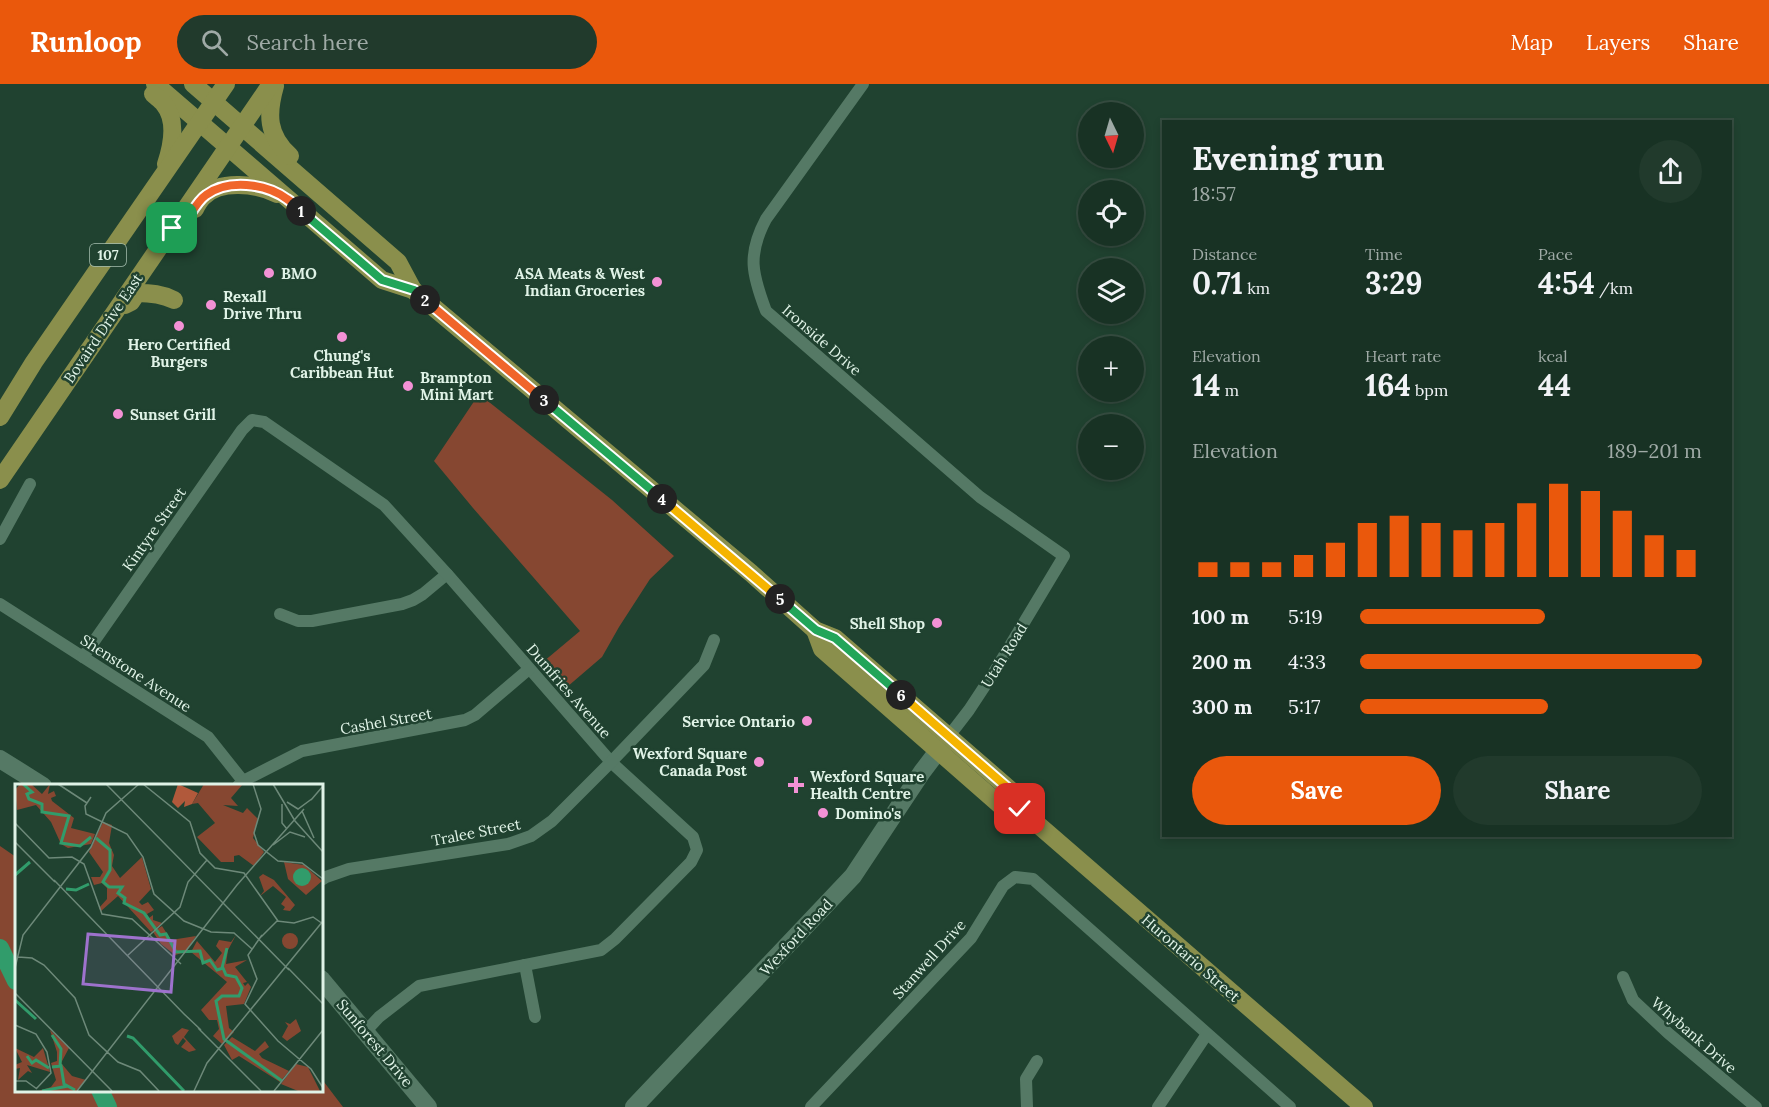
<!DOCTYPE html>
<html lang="en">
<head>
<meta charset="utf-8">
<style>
  :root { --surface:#183224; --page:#213a2c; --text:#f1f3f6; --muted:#9faaa6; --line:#364d41; --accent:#ea580c }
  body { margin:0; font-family:Lora,serif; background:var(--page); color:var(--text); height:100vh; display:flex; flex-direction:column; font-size:22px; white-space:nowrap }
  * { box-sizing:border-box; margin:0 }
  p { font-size:20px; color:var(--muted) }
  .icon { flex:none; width:33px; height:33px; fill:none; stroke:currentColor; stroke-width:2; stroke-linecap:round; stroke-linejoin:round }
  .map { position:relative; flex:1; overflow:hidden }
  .drawer { position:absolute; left:1162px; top:36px; width:570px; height:717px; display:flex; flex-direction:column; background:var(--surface); border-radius:0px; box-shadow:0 3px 9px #0003,0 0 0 2px var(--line) }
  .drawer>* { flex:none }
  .needle { width:39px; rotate:175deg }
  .controls { position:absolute; left:1078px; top:18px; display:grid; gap:12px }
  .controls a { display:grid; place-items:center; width:66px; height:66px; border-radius:50%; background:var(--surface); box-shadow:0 3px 9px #0003,0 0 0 2px var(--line); font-size:30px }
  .pin { position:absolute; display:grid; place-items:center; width:51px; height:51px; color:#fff; margin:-26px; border-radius:12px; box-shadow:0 3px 9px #0006 }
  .km { position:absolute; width:30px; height:30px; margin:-15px; border-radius:50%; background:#222; color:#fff; font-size:16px; line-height:30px; text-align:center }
  .round { display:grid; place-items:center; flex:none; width:63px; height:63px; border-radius:32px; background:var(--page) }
  .summary { display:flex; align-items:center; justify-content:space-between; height:102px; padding:0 30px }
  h1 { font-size:33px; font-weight:800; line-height:45px }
  .stats { display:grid; grid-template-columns:repeat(3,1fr); gap:9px; height:102px; padding:6px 30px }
  .stats div { display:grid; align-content:center }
  .stats b { font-size:30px; font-weight:800 }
  .stats small { font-size:16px; font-weight:400 }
  .stats p { font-size:16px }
  .chart { height:168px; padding:12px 30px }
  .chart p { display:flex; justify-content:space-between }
  .chart svg { width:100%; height:108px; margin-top:6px; stroke:var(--accent); stroke-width:6 }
  .action { display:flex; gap:12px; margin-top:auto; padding:12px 30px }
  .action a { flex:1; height:69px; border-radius:36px; background:var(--accent); color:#fff; font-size:24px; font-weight:800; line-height:69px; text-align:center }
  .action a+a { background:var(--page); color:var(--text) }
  ul { padding:0 30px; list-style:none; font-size:20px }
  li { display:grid; grid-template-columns:96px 72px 1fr; align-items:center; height:45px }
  li i { height:15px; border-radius:8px; background:var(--accent) }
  header { display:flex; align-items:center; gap:36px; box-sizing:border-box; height:84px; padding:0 30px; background:var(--accent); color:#fff }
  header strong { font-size:28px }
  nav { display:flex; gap:33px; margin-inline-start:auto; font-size:21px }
  .search { width:420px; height:54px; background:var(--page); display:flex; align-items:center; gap:15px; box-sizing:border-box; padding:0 21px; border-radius:33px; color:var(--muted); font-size:22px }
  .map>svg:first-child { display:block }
  .green { fill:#864731 }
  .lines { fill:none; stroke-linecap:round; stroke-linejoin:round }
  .river { stroke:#319c6b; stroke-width:18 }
  .street { stroke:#557965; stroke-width:12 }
  .secondary { stroke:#557965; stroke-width:18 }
  .primary { stroke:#8a8f4c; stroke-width:18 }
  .split-1-casing { stroke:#fff; stroke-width:12 }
  .split-2-casing { stroke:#fff; stroke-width:12 }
  .split-3-casing { stroke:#fff; stroke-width:12 }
  .split-4-casing { stroke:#fff; stroke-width:12 }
  .split-5-casing { stroke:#fff; stroke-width:12 }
  .split-6-casing { stroke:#fff; stroke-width:12 }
  .split-7-casing { stroke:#fff; stroke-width:12 }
  .split-1 { stroke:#f0652b; stroke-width:8 }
  .split-2 { stroke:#22a559; stroke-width:8 }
  .split-3 { stroke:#f0652b; stroke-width:8 }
  .split-4 { stroke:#22a559; stroke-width:8 }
  .split-5 { stroke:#f5b400; stroke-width:8 }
  .split-6 { stroke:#22a559; stroke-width:8 }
  .split-7 { stroke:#f5b400; stroke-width:8 }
  .poi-dot { fill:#f391d5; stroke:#204230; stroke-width:2 }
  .labels { text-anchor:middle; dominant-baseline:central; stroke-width:5; stroke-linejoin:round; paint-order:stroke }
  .shield { fill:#204230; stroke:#a6beb0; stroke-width:1.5 }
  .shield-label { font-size:14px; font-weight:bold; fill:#e0f3e7 }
  .poi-label { font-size:15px; font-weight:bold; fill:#e0f3e7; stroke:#204230; text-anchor:start }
  .street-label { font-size:15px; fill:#e0f3e7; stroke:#204230 }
  .inset-river { fill:none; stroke:#319c6b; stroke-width:3 }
  .inset-road { fill:none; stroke:#6d8979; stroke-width:1.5 }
  .view { fill:#9e72cd; fill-opacity:0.15; stroke:#9e72cd; stroke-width:3 }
  .inset-edge { fill:none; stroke:#e0f3e7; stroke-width:3 }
</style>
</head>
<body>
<header>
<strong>Runloop</strong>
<div class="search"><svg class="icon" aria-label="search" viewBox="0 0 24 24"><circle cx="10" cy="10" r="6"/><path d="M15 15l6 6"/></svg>Search here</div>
<nav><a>Map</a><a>Layers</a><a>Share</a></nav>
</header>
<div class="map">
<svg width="1769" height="1023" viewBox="0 0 1769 1023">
  <rect width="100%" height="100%" fill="#204230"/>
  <g class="green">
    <path d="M479,310l133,106 62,56 -24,23 -31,48 -17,30 -35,30 -24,-25 37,-31 -107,-123 -39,-47z"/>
    <path d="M0,762l16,11v233h305v-12l22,29h-343z"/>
  </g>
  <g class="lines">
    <g class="river">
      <path d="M0,864l16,33"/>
      <path d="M100,1006l8,17"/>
    </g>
    <g class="street">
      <path d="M863,0l-97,135c-19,36 -14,55 0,92l214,186 84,59 -68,113 -27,41 -20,26"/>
      <path d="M0,455l30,-55"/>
      <path d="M0,520l208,133 35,44"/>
      <path d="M280,530l18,7h14l90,-17 11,-4 10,-6 24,-20"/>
      <path d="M83,573l159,-227 10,-10 12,2 120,83 63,69 164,188 82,75 4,13 -6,12 -76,77 -14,11 -182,36 -40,31 -13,14"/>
      <path d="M238,702l5,-5 59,-30 163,-31 10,-5 54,-46"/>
      <path d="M321,796l5,-3 23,-8 159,-25 23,-8 21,-15 59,-59 93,-97 10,-25"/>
      <path d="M525,881l10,52"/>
      <path d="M1623,893l10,23 35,33 88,74"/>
      <path d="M811,1023l160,-169 32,-52 12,-9 18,2 257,228"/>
      <path d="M1027,1023l-1,-28 11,-18"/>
      <path d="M1158,1023l49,-73"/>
    </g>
    <g class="secondary">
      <path d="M0,675l43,27"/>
      <path d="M321,895l107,128"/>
      <path d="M634,1023l219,-231 69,-104 25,-33"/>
    </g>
    <g class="primary">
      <path d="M155,0l227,196 31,10 338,283 64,57 20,8 180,156 5,15"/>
      <path d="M193,0l205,178 15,28"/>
      <path d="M275,2c-8,28 -8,49 15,70"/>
      <path d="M153,10c3,3 8,6 11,10 13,16 8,42 2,60"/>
      <path d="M195,125c2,-4 5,-9 8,-12 17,-18 54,-13 74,-3"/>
      <path d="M125,221l6,-3 6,-9c14,0 25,1 37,7"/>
      <path d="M0,333l34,-55 192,-278"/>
      <path d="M0,396l271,-396"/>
      <path d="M815,546l7,19 178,156 20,4 344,298"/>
    </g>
  </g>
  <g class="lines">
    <g class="split-1-casing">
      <path id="split-1" d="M172,144l11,-3c7,-9 14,-24 23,-30 22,-16 59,-12 81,4 5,3 10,8 14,12"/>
    </g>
    <g class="split-2-casing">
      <path id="split-2" d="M301,127l81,69 32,10 11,10"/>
    </g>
    <g class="split-3-casing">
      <path id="split-3" d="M425,216l119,100"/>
    </g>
    <g class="split-4-casing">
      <path id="split-4" d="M544,316l118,99"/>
    </g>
    <g class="split-5-casing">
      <path id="split-5" d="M662,415l118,100"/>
    </g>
    <g class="split-6-casing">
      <path id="split-6" d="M780,515l36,31 19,8 66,57"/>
    </g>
    <g class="split-7-casing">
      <path id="split-7" d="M901,611l114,99 5,15"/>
    </g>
    <use href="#split-1" class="split-1"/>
    <use href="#split-2" class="split-2"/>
    <use href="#split-3" class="split-3"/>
    <use href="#split-4" class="split-4"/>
    <use href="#split-5" class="split-5"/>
    <use href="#split-6" class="split-6"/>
    <use href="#split-7" class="split-7"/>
  </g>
  <g class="poi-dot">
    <circle cx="269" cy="189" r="6"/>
    <circle cx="657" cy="198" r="6"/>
    <circle cx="211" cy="221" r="6"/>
    <circle cx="179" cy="242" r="6"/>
    <circle cx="342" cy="253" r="6"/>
    <circle cx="408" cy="302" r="6"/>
    <circle cx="118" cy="330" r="6"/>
    <circle cx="937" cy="539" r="6"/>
    <circle cx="807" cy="637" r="6"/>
    <circle cx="759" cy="678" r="6"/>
    <path d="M793 692h6v6h6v6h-6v6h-6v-6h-6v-6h6z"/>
    <circle cx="823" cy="729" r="6"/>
  </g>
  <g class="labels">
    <rect class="shield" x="90" y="160" width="36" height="22" rx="4.5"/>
    <g class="shield-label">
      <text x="108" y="171">107</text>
    </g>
    <g class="poi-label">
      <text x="281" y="189">BMO</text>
      <text x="645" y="189" text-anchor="end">ASA Meats &amp; West<tspan x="645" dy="17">Indian Groceries</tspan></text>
      <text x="223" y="212">Rexall<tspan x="223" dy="17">Drive Thru</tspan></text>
      <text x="179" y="260" text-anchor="middle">Hero Certified<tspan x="179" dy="17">Burgers</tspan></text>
      <text x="342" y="271" text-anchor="middle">Chung's<tspan x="342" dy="17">Caribbean Hut</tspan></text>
      <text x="420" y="293">Brampton<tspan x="420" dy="17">Mini Mart</tspan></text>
      <text x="130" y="330">Sunset Grill</text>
      <text x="925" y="539" text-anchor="end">Shell Shop</text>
      <text x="795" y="637" text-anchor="end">Service Ontario</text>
      <text x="747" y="669" text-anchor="end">Wexford Square<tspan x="747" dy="17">Canada Post</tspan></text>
      <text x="810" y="692">Wexford Square<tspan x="810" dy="17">Health Centre</tspan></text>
      <text x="835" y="729">Domino's</text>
    </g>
    <g class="street-label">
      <text transform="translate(103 244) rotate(-56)">Bovaird Drive East</text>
      <text transform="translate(822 256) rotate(41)">Ironside Drive</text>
      <text transform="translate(154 445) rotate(-55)">Kintyre Street</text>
      <text transform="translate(1004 571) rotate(-58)">Utah Road</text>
      <text transform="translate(136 589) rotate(33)">Shenstone Avenue</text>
      <text transform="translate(569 607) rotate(49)">Dumfries Avenue</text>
      <text transform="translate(386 637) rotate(-10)">Cashel Street</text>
      <text transform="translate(476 748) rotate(-11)">Tralee Street</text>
      <text transform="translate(796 853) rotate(-47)">Wexford Road</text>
      <text transform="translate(1191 874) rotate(41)">Hurontario Street</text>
      <text transform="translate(929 875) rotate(-48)">Stanwell Drive</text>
      <text transform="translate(1694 951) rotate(41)">Whybank Drive</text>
      <text transform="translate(375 959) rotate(50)">Sunforest Drive</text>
    </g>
  </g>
  <g transform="translate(15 700)">
    <rect width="308" height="308" fill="#204230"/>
    <path d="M5,0h11l11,10 8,-10 -2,10 6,-3 2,5 -5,2 1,3 22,17 -3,10 24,6 -4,10 -23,4 -7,-4 -10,-22 -15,-17 -19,5 -2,-20zM189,0h39l-12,14 7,8 -15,-1 20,8 4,-5 11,11 -5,19 11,14 -10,14 -15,-11 -5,1v6h-13l-24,-25 18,-14 -17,-20 -6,1zM88,38l9,3 -3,18 5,12 -2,11 8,12 22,-21 9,32 -12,13 3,3 6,-3 6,8 -7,4 2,4 4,-3v5l9,3 -11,9 -33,-36 -17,15 -2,-3 8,-9v-11l-5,-5 -8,2 -3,-8h9l3,-5 -14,-20zM269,78l20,3 18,16 -16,14 -18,-16zM248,90l11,6 21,25 -5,6 -7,-1 2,-3 -4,-3 5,-7 -13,-11 -13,10 4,-5 -5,-14zM147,142l9,14 25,-4 -10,16 -11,3 -14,-11 -8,-12zM267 157a8 8 0 1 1 16 0a8 8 0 1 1-16 0ZM221,151l-8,15 -2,14 21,-4 -12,7 12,15 -4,1 2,3 3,-3 3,4 -7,17 -18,2 3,22 5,4 -12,12 -9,-8 6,-7 -2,-9h-8l-8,-10 26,-28 -36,-30 6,-11 18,21 7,-9 -6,-7 3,-6 12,2zM281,235l5,12 -14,10 -5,-4 6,-11 -3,-4 5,2zM167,244l7,2 -5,7 12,13 -7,2 -8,-5 5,-6 -3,-3 -5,7 -3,-2 -3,-7zM35,246l19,18 -8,15 11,13 14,4 -10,11h-37l12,-4 5,-7 -5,-17 6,-2v-9zM217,253l23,14 10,-10 4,6 -10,7 3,4 27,13 -9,11 -41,-26 -7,4 -8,-15zM0,264l19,9 9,-9 7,24 -23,-7 5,8 -4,-2 -10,9 2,-12 -5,1v-4l7,-3zM281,280l12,3 12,24h-22l-17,-7z" fill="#864731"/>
    <path d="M163,0l20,9 -6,11 -8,3 1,-6 -7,7 -6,-6z" fill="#b1593b"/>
    <path d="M278 93a9 9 0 1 1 18 0a9 9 0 1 1-18 0Z" fill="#319c6b"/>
    <path class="inset-river" d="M8,0l9,8 -5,2 2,5 13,5v8l27,4 -8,27 19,3 11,-9M81,54l14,12v20l-7,12 6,5h13l-4,6 7,5 -1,5 20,10 16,22 6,-1 10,18 24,-1 3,12 7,-3 7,10 6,-2 3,7 10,2 6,11 -3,8h-17l-6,5 8,38 58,42M0,91l15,-13M51,105l10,1 13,-6M207,184l5,-20M0,216l21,19M37,251l9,14 -1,17M112,252l6,2 51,53M12,272l5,7 4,-3 13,8M37,283l9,-1 3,18 11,6M27,307l26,-5"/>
    <path class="inset-road" d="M43,0l29,19M91,0l183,186M128,0l47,38 10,31 15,15 29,5 34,48M238,0l8,25 -7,24 4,12 20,16 24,2 21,16M258,0l22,37 28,31M76,13l-6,9 1,8 41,20 16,23 11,37 30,27 27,11 23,1 18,16M296,16l12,-14M272,18l11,7 15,-11M267,20v19l5,6M287,27l12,27M0,39l34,35 23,-1 12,7 18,50 30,5 49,45M0,58l40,40M258,61l17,-13 15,5M39,96l131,135M247,151l-14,20 9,24 -12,25 33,37 33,28 12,19M246,153l16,-16 17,2 19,-6 10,7M112,172l53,-49 8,-25 19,-22M3,173l14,1 12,7 31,33 14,37 29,27 22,9 19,20M0,184l8,-33 68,-88 15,-34 33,-29M273,184l35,36M0,209l97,98M168,229l18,17M0,241l21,9 11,18 4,21 -15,16M183,244l63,63M0,297h11l11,8M62,307l160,-206 67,-76M179,307l13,-28 116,-142M259,307l49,-61"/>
    <path class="view" d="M73,150l87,7 -4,51 -88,-8z"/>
    <rect width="308" height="308" class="inset-edge"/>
  </g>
</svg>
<div class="controls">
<a><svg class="needle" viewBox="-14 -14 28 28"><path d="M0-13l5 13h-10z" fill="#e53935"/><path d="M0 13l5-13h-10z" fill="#9faaa6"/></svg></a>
<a><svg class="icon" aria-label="locate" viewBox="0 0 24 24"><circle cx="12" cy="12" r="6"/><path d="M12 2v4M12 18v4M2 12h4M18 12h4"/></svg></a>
<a><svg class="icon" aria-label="layers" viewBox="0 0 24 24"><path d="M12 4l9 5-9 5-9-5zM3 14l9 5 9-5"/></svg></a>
<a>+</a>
<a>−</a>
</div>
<div class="pin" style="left:172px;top:144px;background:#1e9e55"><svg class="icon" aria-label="arrive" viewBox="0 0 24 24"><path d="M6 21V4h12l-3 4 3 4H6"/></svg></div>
<div class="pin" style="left:1020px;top:725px;background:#d93025"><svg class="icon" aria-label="check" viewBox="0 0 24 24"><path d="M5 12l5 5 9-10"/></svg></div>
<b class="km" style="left:301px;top:127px">1</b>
<b class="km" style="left:425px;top:216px">2</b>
<b class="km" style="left:544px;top:316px">3</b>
<b class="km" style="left:662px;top:415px">4</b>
<b class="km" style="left:780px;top:515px">5</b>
<b class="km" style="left:901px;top:611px">6</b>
<section class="drawer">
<div class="summary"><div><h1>Evening run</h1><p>18:57</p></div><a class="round"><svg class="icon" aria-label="share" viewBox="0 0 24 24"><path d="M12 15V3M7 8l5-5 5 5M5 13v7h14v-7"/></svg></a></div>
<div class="stats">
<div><p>Distance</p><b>0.71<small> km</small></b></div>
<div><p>Time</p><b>3:29</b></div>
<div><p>Pace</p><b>4:54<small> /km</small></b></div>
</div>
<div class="stats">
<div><p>Elevation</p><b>14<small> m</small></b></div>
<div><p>Heart rate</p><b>164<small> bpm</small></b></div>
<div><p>kcal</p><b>44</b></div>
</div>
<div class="chart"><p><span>Elevation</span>189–201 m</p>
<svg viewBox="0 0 160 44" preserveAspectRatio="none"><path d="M5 44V38M15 44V38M25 44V38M35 44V35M45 44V30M55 44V22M65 44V19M75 44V22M85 44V25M95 44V22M105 44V14M115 44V6M125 44V9M135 44V17M145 44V27M155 44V33"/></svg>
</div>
<ul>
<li><b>100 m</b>5:19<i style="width:54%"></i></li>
<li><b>200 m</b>4:33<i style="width:100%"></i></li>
<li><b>300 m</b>5:17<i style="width:55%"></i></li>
</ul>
<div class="action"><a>Save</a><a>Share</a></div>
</section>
</div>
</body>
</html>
